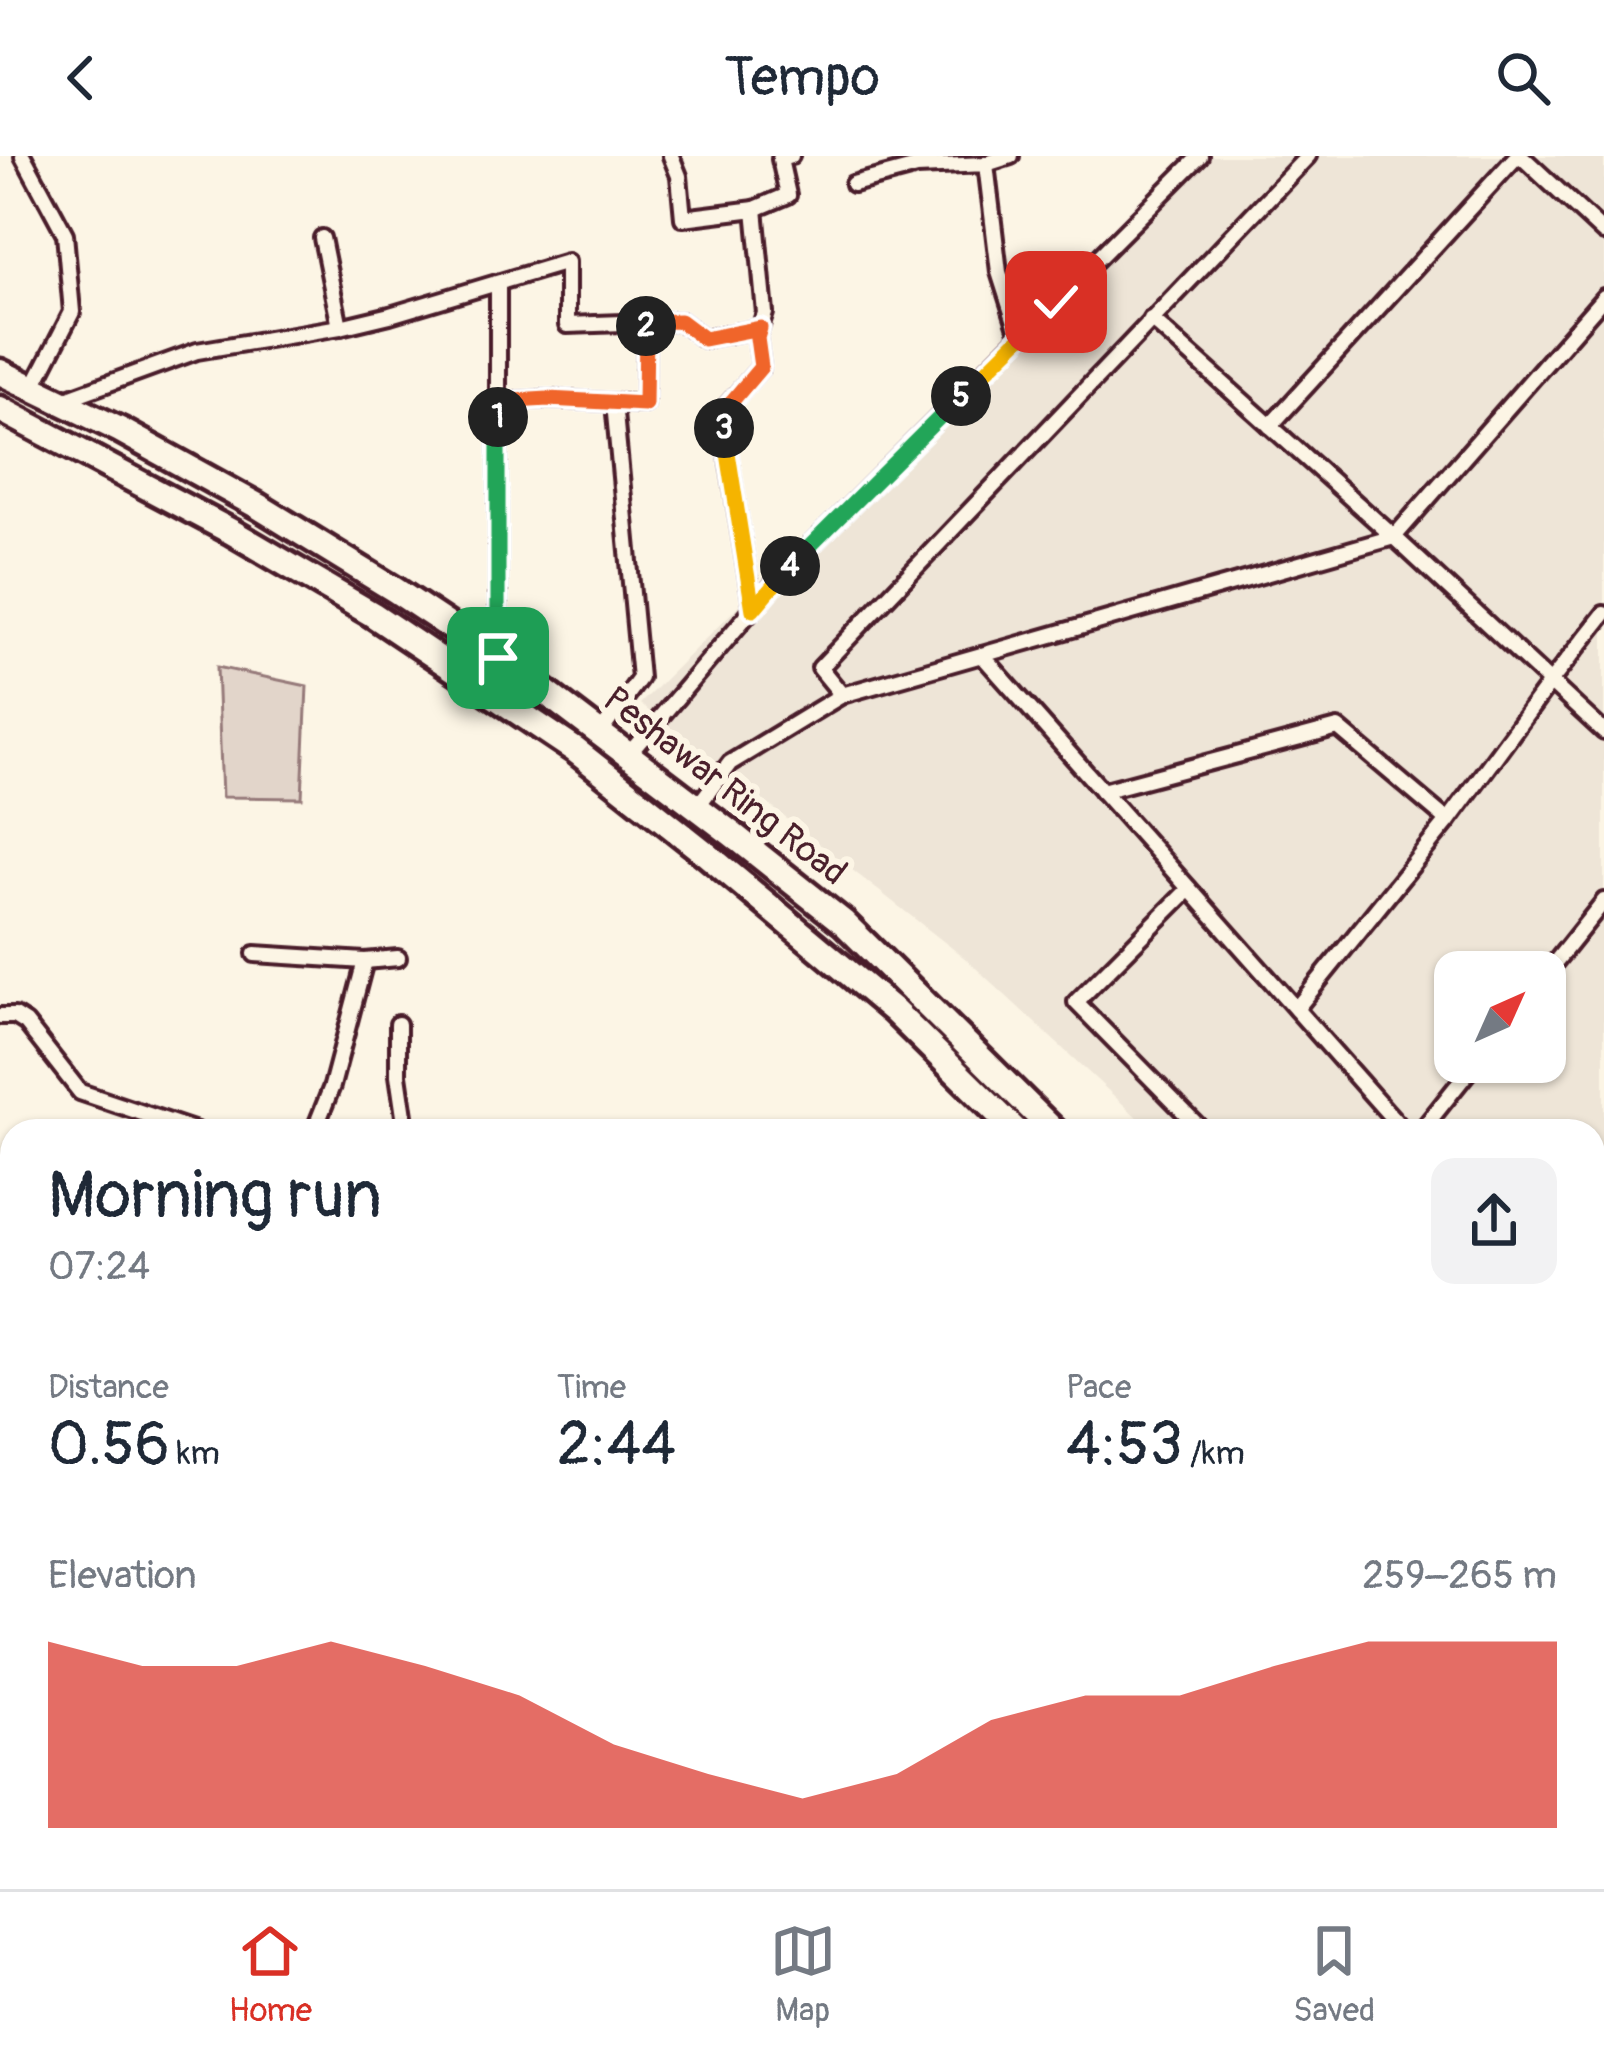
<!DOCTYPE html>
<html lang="en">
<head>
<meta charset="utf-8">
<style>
  :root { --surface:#fff; --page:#f2f2f3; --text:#1f2937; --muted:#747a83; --line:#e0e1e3; --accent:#d93025 }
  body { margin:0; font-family:Pangolin,sans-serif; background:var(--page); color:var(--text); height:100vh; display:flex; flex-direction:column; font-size:45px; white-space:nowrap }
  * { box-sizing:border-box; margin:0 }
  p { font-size:39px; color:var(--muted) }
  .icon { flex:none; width:66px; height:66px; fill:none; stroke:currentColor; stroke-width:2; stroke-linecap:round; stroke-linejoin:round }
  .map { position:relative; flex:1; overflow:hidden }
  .sheet { position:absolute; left:0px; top:963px; width:1605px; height:771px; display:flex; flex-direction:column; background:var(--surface); border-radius:36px 36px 0 0; box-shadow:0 3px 9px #0004 }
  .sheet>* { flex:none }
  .needle { width:78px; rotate:45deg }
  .tools { position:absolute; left:1434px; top:795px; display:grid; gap:24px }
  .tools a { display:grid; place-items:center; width:132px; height:132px; border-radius:24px; background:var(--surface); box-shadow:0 3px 9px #0004; font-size:60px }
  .pin { position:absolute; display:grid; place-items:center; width:102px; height:102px; color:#fff; margin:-51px; border-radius:24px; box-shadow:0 6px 18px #0006 }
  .km { position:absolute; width:60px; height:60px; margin:-30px; border-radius:50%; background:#222; color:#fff; font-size:33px; line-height:60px; text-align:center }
  .round { display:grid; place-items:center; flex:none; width:126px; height:126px; border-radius:24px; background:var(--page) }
  .overview { display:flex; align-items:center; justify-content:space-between; height:204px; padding:0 48px }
  h1 { font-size:66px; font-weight:600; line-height:90px }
  .figures { display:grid; grid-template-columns:repeat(3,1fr); gap:18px; height:204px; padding:12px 48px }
  .figures div { display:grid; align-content:center }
  .figures b { font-size:60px; font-weight:600 }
  .figures small { font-size:33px; font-weight:400 }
  .figures p { font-size:33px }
  .chart { height:336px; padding:24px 48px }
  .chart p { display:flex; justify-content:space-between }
  .chart svg { width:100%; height:216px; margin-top:12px; fill:var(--accent); opacity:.7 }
  header { display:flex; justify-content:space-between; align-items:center; height:156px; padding:0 48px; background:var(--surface); font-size:54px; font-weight:600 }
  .tabs { display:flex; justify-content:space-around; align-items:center; height:168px; border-top:3px solid var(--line); background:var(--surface); font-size:33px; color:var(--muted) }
  .tabs a { display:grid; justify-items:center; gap:6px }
  .tabs .selected { color:var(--accent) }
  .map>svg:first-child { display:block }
  .built { fill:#eee5d7; fill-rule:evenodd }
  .green { fill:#e2d5ca; stroke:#967a7a; stroke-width:3 }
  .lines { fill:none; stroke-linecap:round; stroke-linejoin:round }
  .street-casing { stroke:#4a1f2b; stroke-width:22 }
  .primary-casing { stroke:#4a1f2b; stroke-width:30 }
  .highway-casing { stroke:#4a1f2b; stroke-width:33 }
  .street { stroke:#fcf5e5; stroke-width:14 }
  .primary { stroke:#fcf5e5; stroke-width:21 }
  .highway { stroke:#fcf5e5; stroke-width:24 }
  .split-1-casing { stroke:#fff; stroke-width:24 }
  .split-2-casing { stroke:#fff; stroke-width:24 }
  .split-3-casing { stroke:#fff; stroke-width:24 }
  .split-4-casing { stroke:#fff; stroke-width:24 }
  .split-5-casing { stroke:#fff; stroke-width:24 }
  .split-6-casing { stroke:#fff; stroke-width:24 }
  .split-1 { stroke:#22a559; stroke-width:15 }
  .split-2 { stroke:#f0652b; stroke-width:15 }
  .split-3 { stroke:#f0652b; stroke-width:15 }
  .split-4 { stroke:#f5b400; stroke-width:15 }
  .split-5 { stroke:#22a559; stroke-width:15 }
  .split-6 { stroke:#f5b400; stroke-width:15 }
  .labels { text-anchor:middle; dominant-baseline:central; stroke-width:12; stroke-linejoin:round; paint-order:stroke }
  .street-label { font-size:36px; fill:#4a1f2b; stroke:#fcf5e5 }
</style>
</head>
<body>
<header><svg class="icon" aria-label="back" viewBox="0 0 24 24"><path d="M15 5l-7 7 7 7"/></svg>Tempo<svg class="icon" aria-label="search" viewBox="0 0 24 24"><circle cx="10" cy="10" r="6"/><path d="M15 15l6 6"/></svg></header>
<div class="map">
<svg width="1604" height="1733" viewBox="0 0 1604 1733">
  <rect width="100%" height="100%" fill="#fcf5e5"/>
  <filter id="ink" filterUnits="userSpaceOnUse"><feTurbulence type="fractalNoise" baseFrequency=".00833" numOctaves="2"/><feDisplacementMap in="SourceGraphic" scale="24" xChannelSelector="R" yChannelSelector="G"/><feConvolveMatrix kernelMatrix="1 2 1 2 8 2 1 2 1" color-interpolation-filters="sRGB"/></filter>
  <g filter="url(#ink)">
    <path class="built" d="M1191,0h413v1116l-11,6v-147h-441l-186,-172 -326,-255zM1455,816h90v90h-90z"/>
    <path class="green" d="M217,511l90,19 -5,112 -80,-1z"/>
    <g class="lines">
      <g class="street-casing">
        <g id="street">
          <path d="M23,0l42,78 7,78 -39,76"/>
          <path d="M671,0l8,20 4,42 72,-9 10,104 -8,24 4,30 -40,46 32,197"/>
          <path d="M1308,0l-488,512 22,27 552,-158 210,-240"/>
          <path d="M1521,0l83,77"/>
          <path d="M986,8l25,-8"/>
          <path d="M853,28l64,-17 69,-3 13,108 21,66"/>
          <path d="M755,53l33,-14 -8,-36 11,-3"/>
          <path d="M498,127v375"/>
          <path d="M1151,163l243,218 210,195"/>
          <path d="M340,171l50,-12 177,-53v63l113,-4 24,18 56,-11"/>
          <path d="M60,245l137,-50 143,-24 -18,-89"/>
          <path d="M498,246l49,-3 98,5 1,-82"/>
          <path d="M1270,270l247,-270"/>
          <path d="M982,499l422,476"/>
          <path d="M600,577l40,-55 -26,-275"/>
          <path d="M628,599l157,-184 415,-415"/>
          <path d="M1102,635l236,-63 110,93"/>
          <path d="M697,651l33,-44 112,-68"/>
          <path d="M1189,733l-113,113 127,129"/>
          <path d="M255,798l110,7 -33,125 -18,45"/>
          <path d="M365,805l33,-3"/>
          <path d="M1545,819l59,-74"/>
          <path d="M1296,853l152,-188 103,-140 53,-67"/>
          <path d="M0,860h15l11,7 54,69 116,39"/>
          <path d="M398,868v51l6,41 -2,15"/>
          <path d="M1421,975l55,-69"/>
          <path d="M1593,1187l11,13"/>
          <path d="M0,1558l12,14"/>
          <path d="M1593,1702l11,-3"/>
          <path d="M1238,1722l23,11"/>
          <path d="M1410,1732l33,1"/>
          <path d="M428,1733l20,-11"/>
          <path d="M1505,1733l31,-11"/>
        </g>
      </g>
      <g class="primary-casing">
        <path id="primary" d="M1593,1255l11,-17"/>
      </g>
      <g class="highway-casing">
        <g id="highway">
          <path d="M0,216l120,58 138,76 137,84 128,85 209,159 112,89 210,208"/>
          <path d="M0,253l232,123 140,82 203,136 130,103 188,157 123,121"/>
          <path d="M1593,1217l11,-6"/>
          <path d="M1593,1287l11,3"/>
          <path d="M1593,1334l11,5"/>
          <path d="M1593,1360l11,4"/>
          <path d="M1593,1397l11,-13"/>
          <path d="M1593,1436l11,-3"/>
          <path d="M1387,1733l7,-11"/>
          <path d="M1410,1733l5,-11"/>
        </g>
      </g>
      <use href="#street" class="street"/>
      <use href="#primary" class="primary"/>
      <use href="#highway" class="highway"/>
    </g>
  </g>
  <g class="lines" filter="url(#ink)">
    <g class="split-1-casing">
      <path id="split-1" d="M498,261v241"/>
    </g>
    <g class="split-2-casing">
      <path id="split-2" d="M498,261v-15l50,-3 97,5 1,-78"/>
    </g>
    <g class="split-3-casing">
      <path id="split-3" d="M646,170v-4l34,-1 24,18 56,-11 -3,10 4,29 -39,46 2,15"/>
    </g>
    <g class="split-4-casing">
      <path id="split-4" d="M724,272l29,182 37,-44"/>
    </g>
    <g class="split-5-casing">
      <path id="split-5" d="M790,410l171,-170"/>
    </g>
    <g class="split-6-casing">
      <path id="split-6" d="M961,240l95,-94"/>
    </g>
    <use href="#split-1" class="split-1"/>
    <use href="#split-2" class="split-2"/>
    <use href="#split-3" class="split-3"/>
    <use href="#split-4" class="split-4"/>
    <use href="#split-5" class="split-5"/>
    <use href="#split-6" class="split-6"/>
  </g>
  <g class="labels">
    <g class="street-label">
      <text transform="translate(725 630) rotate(38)">Peshawar Ring Road</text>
    </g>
  </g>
</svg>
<div class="tools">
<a><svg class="needle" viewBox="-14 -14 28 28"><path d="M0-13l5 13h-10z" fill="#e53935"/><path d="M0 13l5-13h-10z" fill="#747a83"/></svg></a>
</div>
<div class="pin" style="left:498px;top:502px;background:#1e9e55"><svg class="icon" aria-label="arrive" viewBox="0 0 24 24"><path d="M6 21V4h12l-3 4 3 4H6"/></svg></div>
<div class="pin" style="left:1056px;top:146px;background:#d93025"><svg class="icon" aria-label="check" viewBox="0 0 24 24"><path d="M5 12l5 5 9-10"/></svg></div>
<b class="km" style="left:498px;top:261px">1</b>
<b class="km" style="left:646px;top:170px">2</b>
<b class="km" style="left:724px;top:272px">3</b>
<b class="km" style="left:790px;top:410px">4</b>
<b class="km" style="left:961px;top:240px">5</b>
<section class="sheet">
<div class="overview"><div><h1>Morning run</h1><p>07:24</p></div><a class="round"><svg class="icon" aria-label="share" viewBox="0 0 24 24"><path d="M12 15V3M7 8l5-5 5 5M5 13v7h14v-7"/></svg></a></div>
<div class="figures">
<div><p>Distance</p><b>0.56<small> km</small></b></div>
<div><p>Time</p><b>2:44</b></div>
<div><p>Pace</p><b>4:53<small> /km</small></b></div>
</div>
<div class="chart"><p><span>Elevation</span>259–265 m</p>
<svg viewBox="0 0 160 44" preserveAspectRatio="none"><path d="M0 44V6L10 11L20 11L30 6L40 11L50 17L60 27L70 33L80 38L90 33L100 22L110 17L120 17L130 11L140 6L150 6L160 6V44z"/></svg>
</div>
</section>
</div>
<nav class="tabs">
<a class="selected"><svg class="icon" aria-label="home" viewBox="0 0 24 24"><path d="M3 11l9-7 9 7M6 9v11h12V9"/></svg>Home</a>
<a><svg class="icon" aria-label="map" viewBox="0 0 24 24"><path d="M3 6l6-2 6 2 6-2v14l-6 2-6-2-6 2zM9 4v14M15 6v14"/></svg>Map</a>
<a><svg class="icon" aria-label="saved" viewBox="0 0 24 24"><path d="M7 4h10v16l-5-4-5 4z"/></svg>Saved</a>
</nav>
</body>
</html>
